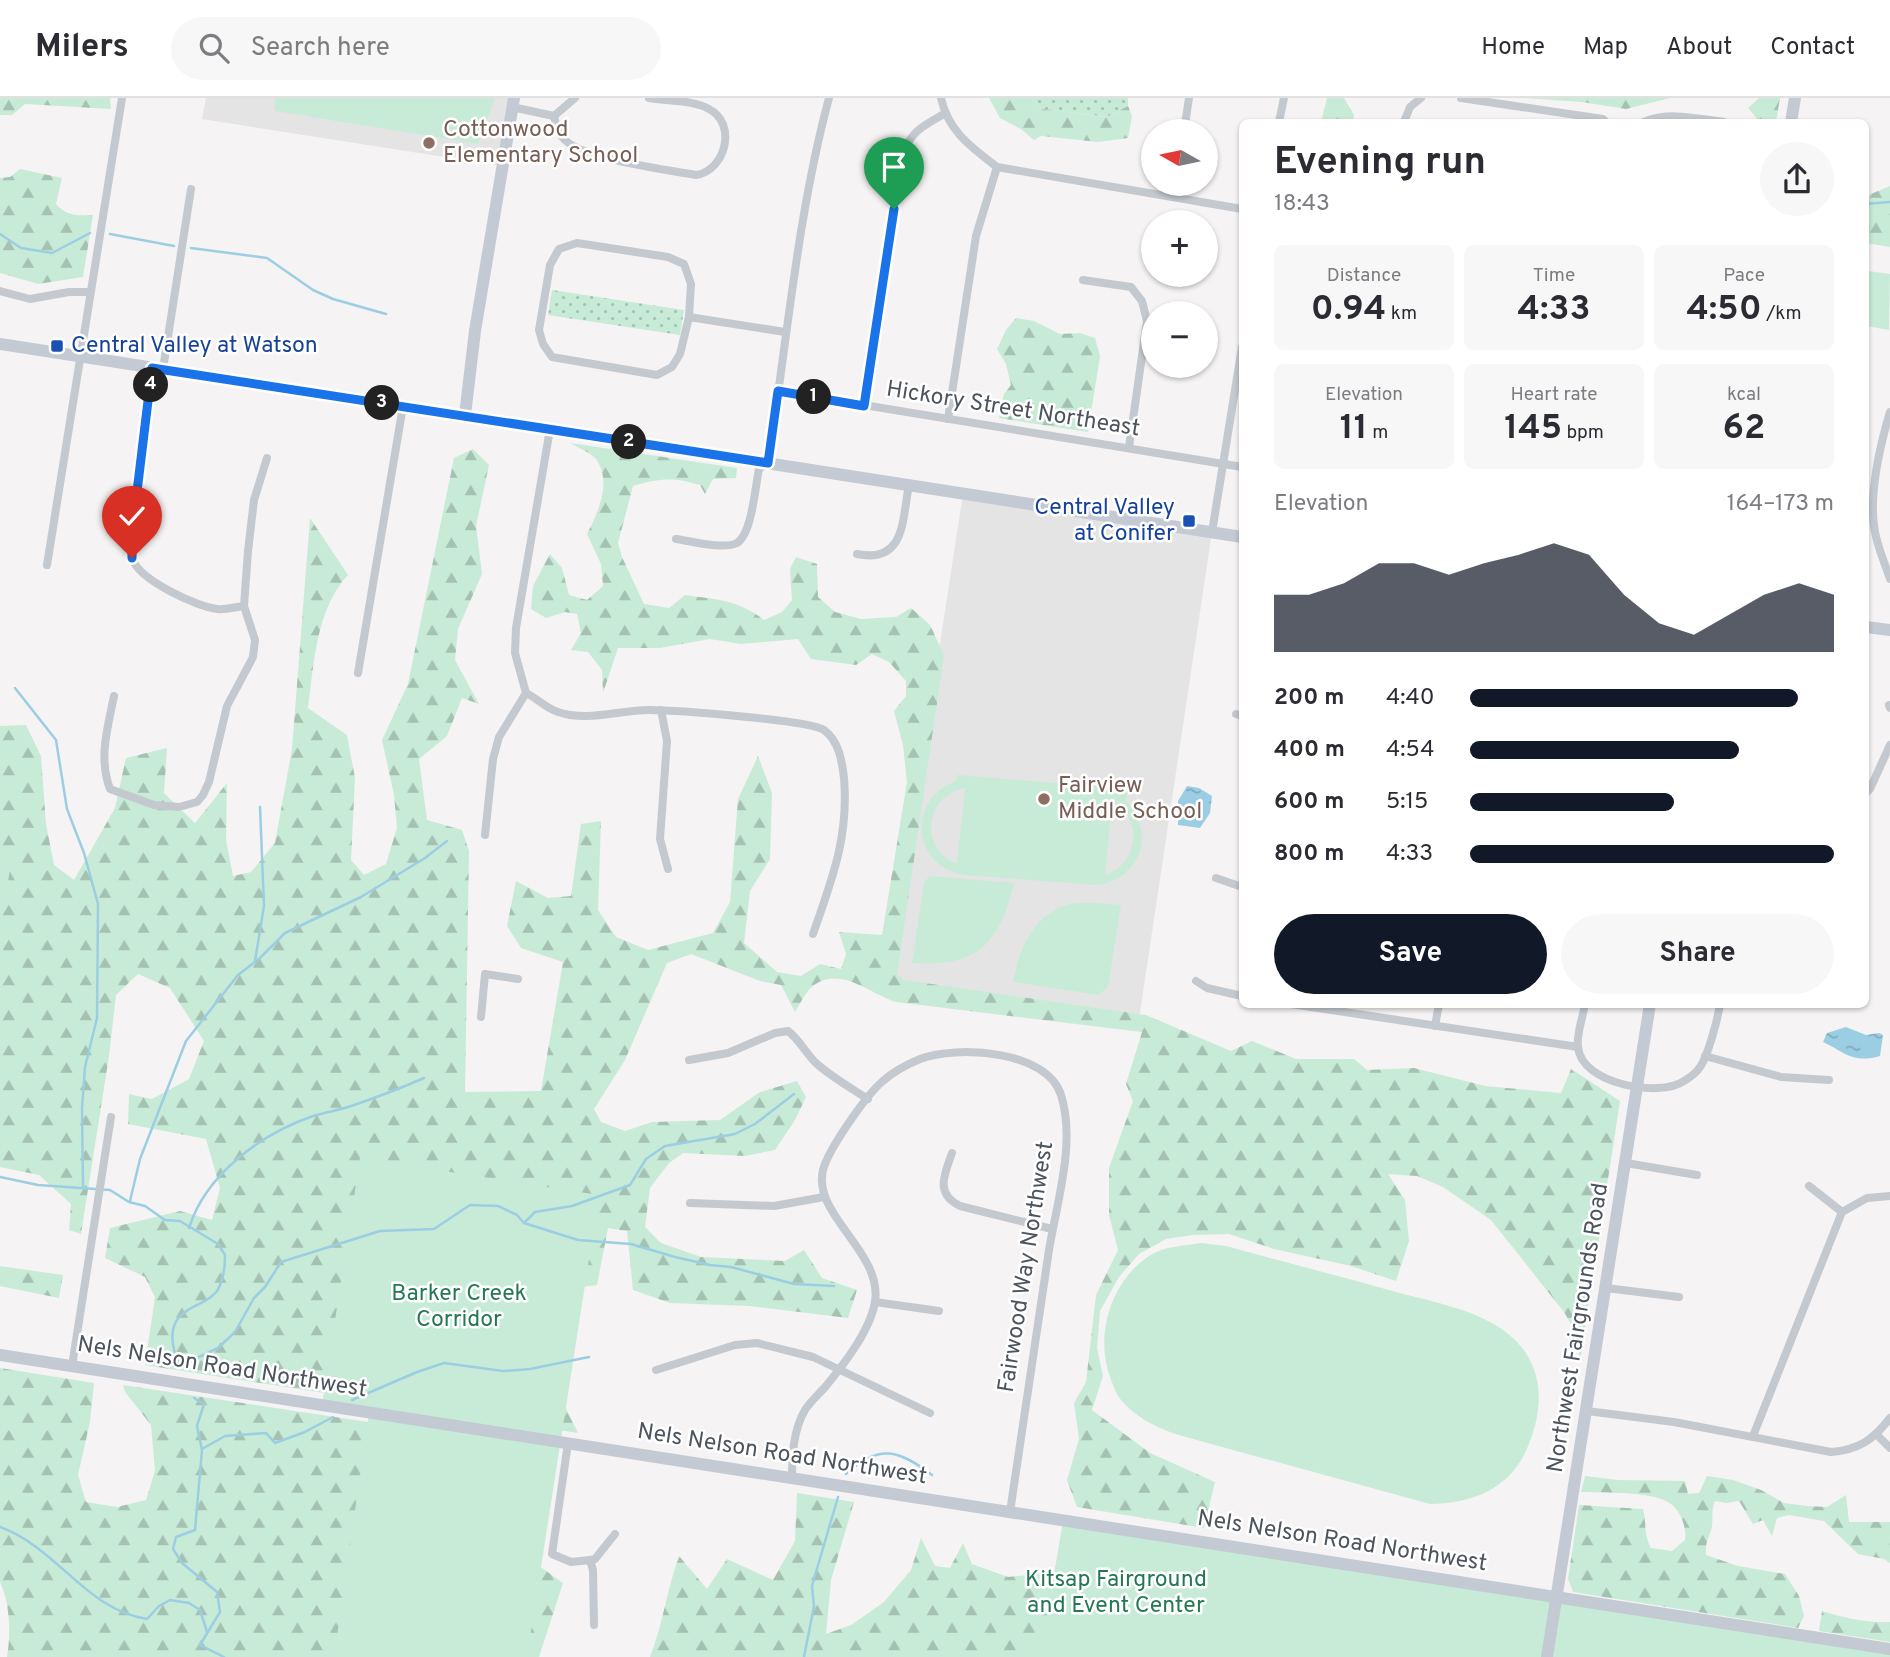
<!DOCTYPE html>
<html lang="en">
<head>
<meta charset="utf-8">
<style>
  :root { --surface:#fff; --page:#f7f7f7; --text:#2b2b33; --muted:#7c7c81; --line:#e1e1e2; --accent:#111827 }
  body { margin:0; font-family:Overpass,sans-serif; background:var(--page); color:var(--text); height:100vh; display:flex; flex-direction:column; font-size:26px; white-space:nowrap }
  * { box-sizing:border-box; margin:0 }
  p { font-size:23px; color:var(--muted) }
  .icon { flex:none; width:38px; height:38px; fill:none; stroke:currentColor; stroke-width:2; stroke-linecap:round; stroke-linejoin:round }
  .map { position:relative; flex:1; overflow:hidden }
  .side { position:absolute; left:1239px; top:21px; width:630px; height:889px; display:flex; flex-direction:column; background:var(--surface); border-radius:10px; box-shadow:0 2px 5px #0004 }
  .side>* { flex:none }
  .needle { width:46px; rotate:279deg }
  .buttons { position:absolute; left:1141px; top:21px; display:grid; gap:14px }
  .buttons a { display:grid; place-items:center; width:77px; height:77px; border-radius:50%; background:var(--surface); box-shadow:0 2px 5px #0004; font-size:35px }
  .pin { position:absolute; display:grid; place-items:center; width:60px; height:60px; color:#fff; margin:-72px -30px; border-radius:50% 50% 50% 0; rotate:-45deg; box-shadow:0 0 7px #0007 }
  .pin .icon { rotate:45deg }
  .km { position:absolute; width:35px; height:35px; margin:-18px; border-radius:50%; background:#222; color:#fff; font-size:19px; line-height:35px; text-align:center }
  .round { display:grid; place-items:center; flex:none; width:74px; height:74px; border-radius:37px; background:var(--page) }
  .summary { display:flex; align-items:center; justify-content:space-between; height:119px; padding:0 35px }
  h1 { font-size:38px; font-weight:700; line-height:52px }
  .metrics { display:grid; grid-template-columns:repeat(3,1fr); gap:10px; height:119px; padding:7px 35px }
  .metrics div { display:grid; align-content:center; border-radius:10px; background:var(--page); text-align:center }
  .metrics b { font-size:35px; font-weight:700 }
  .metrics small { font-size:19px; font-weight:400 }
  .metrics p { font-size:19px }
  .chart { height:196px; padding:14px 35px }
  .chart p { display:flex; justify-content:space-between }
  .chart svg { width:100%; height:126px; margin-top:7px; fill:var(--accent); opacity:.7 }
  .cta { display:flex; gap:14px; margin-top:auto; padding:14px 35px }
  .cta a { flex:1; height:80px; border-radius:42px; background:var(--accent); color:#fff; font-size:28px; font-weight:700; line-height:80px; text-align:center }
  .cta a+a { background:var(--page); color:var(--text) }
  ul { padding:0 35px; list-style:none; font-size:23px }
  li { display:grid; grid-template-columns:112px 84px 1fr; align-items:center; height:52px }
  li i { height:18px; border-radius:9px; background:var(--accent) }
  header { display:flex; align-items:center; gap:42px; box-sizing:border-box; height:98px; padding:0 35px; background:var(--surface); border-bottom:2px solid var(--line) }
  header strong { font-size:33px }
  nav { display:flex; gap:38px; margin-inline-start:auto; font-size:24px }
  .search { width:490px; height:63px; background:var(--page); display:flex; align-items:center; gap:18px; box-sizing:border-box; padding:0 24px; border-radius:38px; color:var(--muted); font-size:26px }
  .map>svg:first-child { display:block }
  .education { fill:#e5e4e4 }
  .grass { fill:url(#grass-dots) }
  .forest { fill:url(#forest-firs) }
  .green { fill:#c8ebd8; fill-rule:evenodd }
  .water { fill:url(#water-ripples) }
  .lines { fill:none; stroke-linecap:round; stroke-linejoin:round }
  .stream { stroke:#9bcee3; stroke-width:2.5 }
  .street { stroke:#c3c9cf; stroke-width:8 }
  .secondary { stroke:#c3cad3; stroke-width:12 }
  .route-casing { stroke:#fff; stroke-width:14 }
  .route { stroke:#1a73e8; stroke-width:9 }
  .education-dot { fill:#8d6e63; stroke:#fff; stroke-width:2.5 }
  .transit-dot { fill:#1a4fb4; stroke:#fff; stroke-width:2.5 }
  .labels { text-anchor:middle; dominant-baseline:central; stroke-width:5; stroke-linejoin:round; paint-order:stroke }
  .education-label { font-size:23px; fill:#785e54; stroke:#fff; text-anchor:start }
  .transit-label { font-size:23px; fill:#164399; stroke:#fff; text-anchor:start }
  .street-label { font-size:23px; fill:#4d545e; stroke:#fff }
  .park-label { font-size:23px; fill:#247855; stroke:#fff }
</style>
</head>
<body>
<header>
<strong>Milers</strong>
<div class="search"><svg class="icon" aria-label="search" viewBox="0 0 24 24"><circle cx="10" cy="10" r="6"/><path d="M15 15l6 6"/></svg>Search here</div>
<nav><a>Home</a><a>Map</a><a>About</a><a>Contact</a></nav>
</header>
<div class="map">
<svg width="1890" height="1559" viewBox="0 0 1890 1559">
  <defs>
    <pattern id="grass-dots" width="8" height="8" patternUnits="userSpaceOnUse" patternTransform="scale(1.75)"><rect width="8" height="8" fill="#c8ebd8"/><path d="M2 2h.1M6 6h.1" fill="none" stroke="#a5c1b2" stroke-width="1.8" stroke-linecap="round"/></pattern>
    <pattern id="forest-firs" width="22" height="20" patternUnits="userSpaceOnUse" patternTransform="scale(1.75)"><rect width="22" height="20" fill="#c8ebd8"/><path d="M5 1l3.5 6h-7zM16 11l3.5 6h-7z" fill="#a5c1b2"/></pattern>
    <pattern id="water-ripples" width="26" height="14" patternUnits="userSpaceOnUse" patternTransform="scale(1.75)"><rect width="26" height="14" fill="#9bcee3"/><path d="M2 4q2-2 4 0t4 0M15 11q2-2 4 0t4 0" fill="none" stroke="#81aabb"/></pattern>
  </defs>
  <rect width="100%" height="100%" fill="#f5f3f3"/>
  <g class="education">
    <path d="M206,0h308l-12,68 -300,-47z"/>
    <path d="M963,396l249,38 -74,494 -251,-39z"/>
  </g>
  <g class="grass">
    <path d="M1032,0h96v8l-21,11 -64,-8z"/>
    <path d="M552,192l132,20 -4,25 -132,-20z"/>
  </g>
  <g class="forest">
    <path d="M0,0h110l1,11 -86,-5 -13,11h-12z"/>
    <path d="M989,0h43l11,11 64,8 21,-11 4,10 -4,22 -30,4 -57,-6 -7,4 -13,-11 -21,-11z"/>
    <path d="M1327,0h17l10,17 -1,7h-32z"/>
    <path d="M1524,0h146l-44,11 -44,-7z"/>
    <path d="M1759,0h21l-4,24h-16l-12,-14z"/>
    <path d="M20,71l42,9 -6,26c10,12 23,12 37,11l-10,62 -45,7 -38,-11v-95l10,-1z"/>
    <path d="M1890,88v61l-24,-4v-47z"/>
    <path d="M1016,220l18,3 26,13 20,-1 15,5 5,18 -12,76 -89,-14 5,-24 7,-9 -5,-21 -9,-15 9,-19z"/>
    <path d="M570,345l167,25 -1,10 -23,1 -8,15 -5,-9c-27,-8 -40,-7 -67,1l-15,57 4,14 22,47 25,4 16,-13c32,5 52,4 79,25l18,-8 10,-12 -2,-31 6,-12 21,7 1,33 17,15 26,7 35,-2 15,-9 19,17 14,30 -47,320 7,5 242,35 85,36 21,-10 44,18h58l13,11 47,-2 71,18 76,7 10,-24 49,32 -40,261 -4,-29 -12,-21 -73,-92 -48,-33 -26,-11 -29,-2 17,26 4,41 -13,40 -45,-15 -77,-17 -45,-15 -36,1 -27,4 -27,15 -20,23 -19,34 -3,37 6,28 -11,34 58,43 65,29 -11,46 -127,-21 -10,-27 12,-41 -5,-36 12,-21 10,-87 22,-45 -9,-35v-47l24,-67 -7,-17 16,-52 -246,-30c-27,-9 -55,-36 -82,-17 -8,6 -14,19 -19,27l-14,-27 -21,-4 -69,-27 -24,9 -42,97 -31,49 7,13 24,9 27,-9 68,-2 40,-28 37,-11 9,16 -11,23 -20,30 -30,6 -62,-3 -14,10 -19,25 -5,39 16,16 40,14 84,4 19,-11 18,28 35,12 -9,28 -99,-12 -79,-3 -37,-13 -6,-59 -19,-3 -11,57 -30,4 -15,91 26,53 -433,-68 10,-68 -10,-20 -40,-19 5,-30 70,-17 32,9 8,-32 -14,-49 -78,-15 1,-30 23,5 37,-20 15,-38 -34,-53 -32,-14 -22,21 -7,61 -28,178 -12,-4 2,-26 -32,-29 -39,-8v-441l26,-1 15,31 5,68 8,41 20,15 41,-72 11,-50 41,-10 -3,45 31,30 32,-40 -1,57 7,36 18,-4 24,-29 17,-94 18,-231 38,57c-32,34 -34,89 -40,133l39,27 8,43 -4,82 13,15 22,-11 11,-36 -3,-33 -12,-55 26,-56 46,-226 19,-9 16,16 -13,61 6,48 -24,55 -3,31 24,44 -17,-6 -15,38 -28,23 8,61 35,10 7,21 -4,241 76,-1 22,-129 -42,-14 -14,-22 9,-45 32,17 23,-2 10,-72 20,-3 -3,89 18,27 32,13 65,-17 17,-31 8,-103 20,-43 14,37 -2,66 -20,32 -6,52 33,29 24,4 19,-12 21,5 5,-15 -7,-22 43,3 25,-153 -4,-37 -9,-34 12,-15v-15l-17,-19 -17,-8 -16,11 -45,-6 -13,-20 -57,5 -31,-5 -50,9h-42l-15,45 -1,-23 -14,-18 -17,-2 10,-17 -4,-19 -12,-2 -19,6 -15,-9 2,-23 17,-32 12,14 7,27 18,5 16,-14 -2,-22 -14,-30c11,-21 26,-54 8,-76 -6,-6 -18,-11 -25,-15z"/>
    <path d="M0,1168l63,9 -4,23 -59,-12z"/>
    <path d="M0,1270l94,15 -4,39 -12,53 8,27 31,5 29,-7 9,-29 -4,-46 -26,-33 -2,-7 364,55 48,123 28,20 -24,74h-532c4,-23 3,-54 -7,-75z"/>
    <path d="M1585,1378l33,4 67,1 3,13 11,-1 8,-17 26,4 28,10 23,13 23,3 20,1 19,-12 3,27h41v41l-6,-4 -26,-5 -34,-33 -35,-6 -12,3 -5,18 -9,-16 -10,4 -14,-23 -13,2 -11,-2c-4,9 -2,16 -3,25 -2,12 -7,13 -6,29l32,11 47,8 14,22 5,20 -6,12 -225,-36 -5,-13 11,-74 64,4c4,15 0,24 8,39l21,3 13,-11c2,-13 -5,-31 -17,-38 -19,-11 -64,-9 -87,-10z"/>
    <path d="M797,1395l57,9 -23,78 -5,54 25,-9 33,-23 27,-32 10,-32 14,28 15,2 13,-25 9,21 36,13 56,-6 89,86h-503c13,-33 17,-68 29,-101l28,33 20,-30 46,21 22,-39z"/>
    <path d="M1822,1513c23,7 44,12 68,11v20l-71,-11z"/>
  </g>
  <g class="green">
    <path d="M275,0h220l-17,46 -203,-33z"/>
    <path d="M1866,169l2,4 22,3 -1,56 -23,-4z"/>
    <path d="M957,677l170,14 -1,12c31,31 14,80 -30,84l-132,-10c-53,-9 -57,-77 -8,-94zM965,690l-8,75v1c-39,-16 -32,-68 8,-76zM1112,705c33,14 25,62 -7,72z"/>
    <path d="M0,751l13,2 -13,80z"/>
    <path d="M930,778l84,7c-14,61 -38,85 -102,80l12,-81z"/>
    <path d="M1099,805l22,2 -13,82 -9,8 -86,-13c6,-33 19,-65 53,-77 10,-3 23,-2 33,-2z"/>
    <path d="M360,1060l239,37 -72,462h-193l35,-244 -47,-8z"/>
    <path d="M1201,1145l25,3c57,16 114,30 170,46 40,11 92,19 121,50 30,32 25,73 9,109 -19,40 -55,52 -96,53l-255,-70c-21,-8 -40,-17 -54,-34 -5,-6 -7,-13 -10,-20 -17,-43 -1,-98 38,-124 14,-10 35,-10 52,-13z"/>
    <path d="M1063,1423l827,128v8h-850z"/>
  </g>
  <g class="water">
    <path d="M1187,688l12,2 13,8 -2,17 -10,15 -22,-3v-24z"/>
    <path d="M1846,929l20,8 13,-2 4,2 -3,21c-28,8 -35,-4 -57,-14l4,-9z"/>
  </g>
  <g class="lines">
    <g class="stream">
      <path d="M1866,106l24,-2"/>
      <path d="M0,136l21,14 31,5 38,-20"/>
      <path d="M110,136l64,12"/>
      <path d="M191,150l76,10 46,32 20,9 53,15"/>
      <path d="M15,590l41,52 11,69 17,44 14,51 -1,114 -12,49 -3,41 1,79"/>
      <path d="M255,863l9,-55 -4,-99"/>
      <path d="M0,1079l38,8 72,5 19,12 16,4 20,14 15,1 38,23 7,11c0,12 -1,25 -8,36 -8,11 -22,13 -32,21 -19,13 -13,37 -5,54l38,-18 17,-16 19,-34 11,-11 16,-25 99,-31 54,-2 36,-24 28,1 19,9 7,8 54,17 53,4 44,13 35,8 21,2 63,17 40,2"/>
      <path d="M130,1103l10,-42 46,-118 52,-66 22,-17 25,-25 76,-36 64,-39 22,-17"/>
      <path d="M524,1125l11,-11 37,-6 58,-21 16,-26 19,-13 70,-12 20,-10 39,-30"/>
      <path d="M189,1130c17,-54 72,-94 124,-112 13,-4 28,-6 41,-11 24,-8 47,-17 70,-27"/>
      <path d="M194,1300l10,6 -7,22 5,24 -7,80 -19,7 -3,12 9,14 35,29 3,20 -20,33 24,12"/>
      <path d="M352,1302l65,-28 27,-9 59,8 27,-2 59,-12"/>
      <path d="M202,1351l23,-13 41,-3 9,10 30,-11 28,-15"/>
      <path d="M846,1376c33,-31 53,-24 86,1"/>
      <path d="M0,1429c58,21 86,83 147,92l12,-13 11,-6 19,3 11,7 7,22"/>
      <path d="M804,1559l10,-51 -2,-20 26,-89"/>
    </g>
    <g class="street">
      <path d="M941,0c7,33 30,49 56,69l245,42"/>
      <path d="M1461,0l142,21 3,3"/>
      <path d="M512,9l42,9"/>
      <path d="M554,18c2,9 4,18 11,24 19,19 102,30 131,35 29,-4 42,-51 13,-66 -16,-9 -42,-8 -60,-11"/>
      <path d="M554,18l21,-18"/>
      <path d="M1279,24l5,-24"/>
      <path d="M1404,24l6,-15 11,-9"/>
      <path d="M1644,24c25,-11 54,-3 80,0"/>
      <path d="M1184,33l5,-33"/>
      <path d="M1173,99l2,-13"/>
      <path d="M577,145l91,14 16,7 7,20 -2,33 -9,37 -8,13 -15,8 -105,-18 -9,-13 -4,-14 11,-65 9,-16z"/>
      <path d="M1083,182l48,7 11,14 5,20 -18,126"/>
      <path d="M0,193l30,8 39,-7h21"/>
      <path d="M689,219l96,15"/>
      <path d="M152,269l-20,166c-1,9 -2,18 1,27 7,20 64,47 84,49 8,1 19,-2 27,-3"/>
      <path d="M163,271l28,-180"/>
      <path d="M778,293l464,76"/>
      <path d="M864,308l37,-250c11,-25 20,-29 43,-42"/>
      <path d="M1890,314c-10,33 -22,85 -15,120 3,16 10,32 15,47"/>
      <path d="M948,321l28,-183 21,-69"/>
      <path d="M550,331l-34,199 -1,25 11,40c12,6 20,15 32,19 29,10 61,-2 91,-2 25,0 159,10 175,20 15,11 18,31 20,48 5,59 -12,101 -31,156"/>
      <path d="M1212,434l30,-185"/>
      <path d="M676,441c15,2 47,11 61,4 15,-9 18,-56 22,-74l9,-6c19,-121 29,-246 61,-365"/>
      <path d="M857,456c49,10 45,-35 52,-69"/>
      <path d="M47,467l75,-467"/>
      <path d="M358,575l45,-267"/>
      <path d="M114,598c-6,31 -16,61 -4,93l44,16 25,2 18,-5 6,-7 6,-13 18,-76 26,-49 2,-17 -11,-34 4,-55 6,-51 13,-42"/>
      <path d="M1889,607l1,3"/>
      <path d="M661,612l6,31 -7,98 8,30"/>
      <path d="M1236,616l6,2"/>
      <path d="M1866,695l4,-4 20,-44"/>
      <path d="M485,737l8,-76 6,-22 27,-44"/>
      <path d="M1216,780l26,9"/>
      <path d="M1196,883l11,7 35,8"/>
      <path d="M1291,906l287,43"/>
      <path d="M1585,906c-2,13 -9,31 -7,43 3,37 82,51 106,34 5,-3 13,-9 16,-14 8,-11 18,-49 20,-63"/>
      <path d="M481,919l4,-43 33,5"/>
      <path d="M1435,928l4,-22"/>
      <path d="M1705,958l76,21 48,3"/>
      <path d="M689,962l39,-7 47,-20 13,-2c12,9 18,23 29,33 16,14 34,24 51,35"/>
      <path d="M952,1055c-8,22 -17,41 8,53l92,23"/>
      <path d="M1626,1065l71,12"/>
      <path d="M1809,1088l33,26"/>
      <path d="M690,1105l84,3 50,-9"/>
      <path d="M1606,1190l73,9"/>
      <path d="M875,1204l64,9"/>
      <path d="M72,1268l39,-249"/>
      <path d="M656,1272l79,-25 22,-2 56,14 117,56"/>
      <path d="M1587,1313l87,11 157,30c28,-2 43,-13 59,-34"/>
      <path d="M1877,1337l13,13"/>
      <path d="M1753,1338l89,-224 25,-14 23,-2"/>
      <path d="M568,1345l-16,111 19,8 19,-2 3,10 1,55"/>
      <path d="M792,1381c0,-22 1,-49 13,-69 5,-8 14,-16 21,-24 18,-22 44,-55 49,-84 8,-50 -63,-87 -52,-132 5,-20 43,-75 60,-89 10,-9 25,-17 37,-22 36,-14 127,-9 141,36 15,47 -4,107 -12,155 -13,87 -26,174 -39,262"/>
      <path d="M590,1462l5,-1 20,-25"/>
    </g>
    <g class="secondary">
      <path d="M1791,24l4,-24"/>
      <path d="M0,246l1242,193"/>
      <path d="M465,317l10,-84 39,-233"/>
      <path d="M1866,529l24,3"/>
      <path d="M0,1257l1890,294"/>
      <path d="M1547,1559l103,-653"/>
    </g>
  </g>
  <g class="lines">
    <g class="route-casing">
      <path id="route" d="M132,460v-25l20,-165 616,95 10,-72 86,15 30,-197"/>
    </g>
    <use href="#route" class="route"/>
  </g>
  <g class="education-dot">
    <circle cx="429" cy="45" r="7"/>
    <circle cx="1044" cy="701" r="7"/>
  </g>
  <g class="transit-dot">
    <rect x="50" y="241" width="14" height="14" rx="3.5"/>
    <rect x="1182" y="416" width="14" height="14" rx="3.5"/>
  </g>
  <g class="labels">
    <g class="education-label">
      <text x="443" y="32">Cottonwood<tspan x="443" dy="26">Elementary School</tspan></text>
      <text x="1058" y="688">Fairview<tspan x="1058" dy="26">Middle School</tspan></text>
    </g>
    <g class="transit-label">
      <text x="71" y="248">Central Valley at Watson</text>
      <text x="1175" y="410" text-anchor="end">Central Valley<tspan x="1175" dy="26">at Conifer</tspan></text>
    </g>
    <g class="street-label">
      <text transform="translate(1013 312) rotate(9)">Hickory Street Northeast</text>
      <text transform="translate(1027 1169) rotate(-81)">Fairwood Way Northwest</text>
      <text transform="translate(1579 1230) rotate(-81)">Northwest Fairgrounds Road</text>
      <text transform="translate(222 1270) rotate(9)">Nels Nelson Road Northwest</text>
      <text transform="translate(782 1357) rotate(9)">Nels Nelson Road Northwest</text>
      <text transform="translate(1342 1444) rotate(9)">Nels Nelson Road Northwest</text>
    </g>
    <g class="park-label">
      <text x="459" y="1196">Barker Creek<tspan x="459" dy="26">Corridor</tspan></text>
      <text x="1116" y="1482">Kitsap Fairground<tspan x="1116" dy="26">and Event Center</tspan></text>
    </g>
  </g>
</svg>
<div class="buttons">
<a><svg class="needle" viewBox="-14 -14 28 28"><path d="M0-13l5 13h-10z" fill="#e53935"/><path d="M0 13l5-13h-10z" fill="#7c7c81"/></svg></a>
<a>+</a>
<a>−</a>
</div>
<div class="pin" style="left:894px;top:111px;background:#1e9e55"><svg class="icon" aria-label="arrive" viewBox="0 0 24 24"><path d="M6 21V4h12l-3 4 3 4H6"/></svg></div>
<div class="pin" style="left:132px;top:460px;background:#d93025"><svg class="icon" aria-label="check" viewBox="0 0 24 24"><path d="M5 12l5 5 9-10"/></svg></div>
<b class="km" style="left:814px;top:299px">1</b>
<b class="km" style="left:629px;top:344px">2</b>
<b class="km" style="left:382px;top:305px">3</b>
<b class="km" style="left:151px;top:287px">4</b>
<section class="side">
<div class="summary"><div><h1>Evening run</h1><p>18:43</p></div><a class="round"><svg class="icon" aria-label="share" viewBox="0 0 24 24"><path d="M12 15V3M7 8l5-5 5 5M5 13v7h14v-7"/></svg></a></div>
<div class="metrics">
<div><p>Distance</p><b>0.94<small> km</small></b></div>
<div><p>Time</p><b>4:33</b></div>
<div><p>Pace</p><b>4:50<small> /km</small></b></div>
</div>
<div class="metrics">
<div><p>Elevation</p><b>11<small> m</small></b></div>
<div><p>Heart rate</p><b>145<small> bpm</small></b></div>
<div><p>kcal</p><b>62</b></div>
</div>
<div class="chart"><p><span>Elevation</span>164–173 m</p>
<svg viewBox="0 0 160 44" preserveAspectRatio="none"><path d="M0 44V24L10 24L20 20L30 13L40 13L50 17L60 13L70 10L80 6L90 10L100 24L110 34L120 38L130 31L140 24L150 20L160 24V44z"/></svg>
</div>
<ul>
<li><b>200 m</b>4:40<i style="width:90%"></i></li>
<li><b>400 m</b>4:54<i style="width:74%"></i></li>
<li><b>600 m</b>5:15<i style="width:56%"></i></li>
<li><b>800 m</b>4:33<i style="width:100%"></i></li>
</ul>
<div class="cta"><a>Save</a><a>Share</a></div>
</section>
</div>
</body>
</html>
